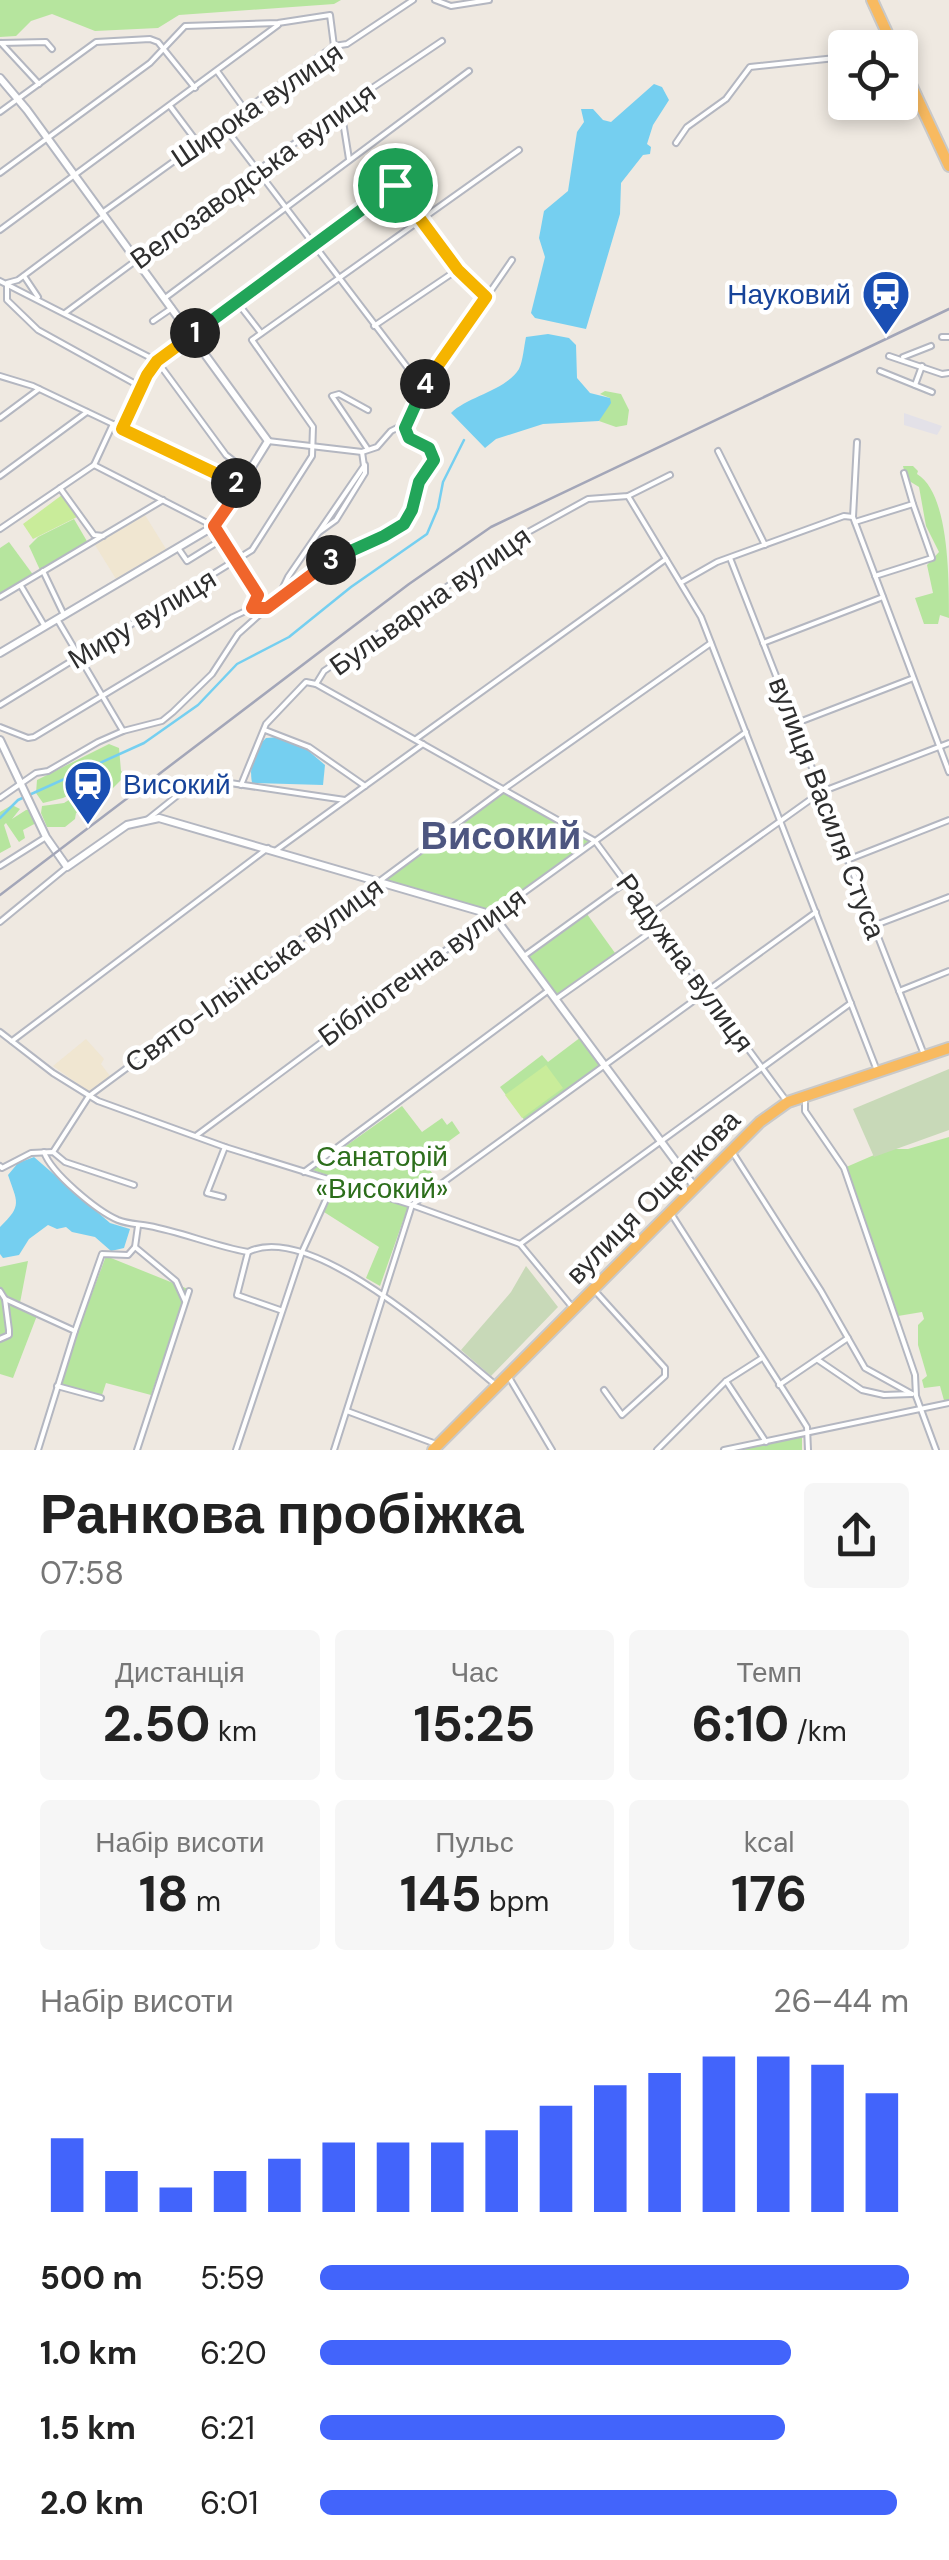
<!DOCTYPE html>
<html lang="uk">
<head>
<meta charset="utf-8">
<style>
  :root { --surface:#fff; --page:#f6f6f6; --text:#222; --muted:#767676; --accent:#4264fb }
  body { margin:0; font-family:"DM Sans",sans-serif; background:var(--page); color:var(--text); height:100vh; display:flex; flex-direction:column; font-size:38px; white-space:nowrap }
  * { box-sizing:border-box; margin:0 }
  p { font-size:32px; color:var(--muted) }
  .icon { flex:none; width:55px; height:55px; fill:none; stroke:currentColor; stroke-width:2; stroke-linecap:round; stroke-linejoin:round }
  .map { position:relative; height:1450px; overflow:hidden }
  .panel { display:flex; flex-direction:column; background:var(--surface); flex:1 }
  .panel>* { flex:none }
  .buttons { position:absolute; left:828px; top:30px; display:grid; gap:20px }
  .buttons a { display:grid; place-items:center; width:90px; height:90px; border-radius:10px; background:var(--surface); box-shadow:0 5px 15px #0003; font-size:50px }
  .pin { position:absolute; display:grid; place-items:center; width:85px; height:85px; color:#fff; margin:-42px; border:5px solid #fff; border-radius:50%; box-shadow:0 2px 10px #0007 }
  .km { position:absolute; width:50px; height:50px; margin:-25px; border-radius:50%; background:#222; color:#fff; font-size:28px; line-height:50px; text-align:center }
  .round { display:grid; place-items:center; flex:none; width:105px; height:105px; border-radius:10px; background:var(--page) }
  .overview { display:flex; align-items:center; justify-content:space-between; height:170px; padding:0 40px }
  h1 { font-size:55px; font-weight:700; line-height:75px }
  .figures { display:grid; grid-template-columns:repeat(3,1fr); gap:15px; height:170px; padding:10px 40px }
  .figures div { display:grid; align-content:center; border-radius:10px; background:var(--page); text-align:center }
  .figures b { font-size:50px; font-weight:700 }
  .figures small { font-size:28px; font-weight:400 }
  .figures p { font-size:28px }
  .chart { height:280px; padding:20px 40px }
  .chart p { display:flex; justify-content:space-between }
  .chart svg { width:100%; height:180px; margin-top:10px; stroke:var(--accent); stroke-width:6 }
  ul { padding:0 40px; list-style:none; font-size:32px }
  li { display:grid; grid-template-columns:160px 120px 1fr; align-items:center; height:75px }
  li i { height:25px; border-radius:12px; background:var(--accent) }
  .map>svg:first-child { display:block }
  .industrial { fill:#e3e1e8 }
  .education { fill:#f0e6d1 }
  .green { fill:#b6e59e }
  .cemetery { fill:#c8d9b8 }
  .pitch { fill:#c9ec9a }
  .water { fill:#75cff0 }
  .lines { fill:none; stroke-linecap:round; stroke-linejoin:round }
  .stream { stroke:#75cff0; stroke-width:2.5 }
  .minor-casing { stroke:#b4b7c1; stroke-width:8 }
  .tertiary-casing { stroke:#b4b7c1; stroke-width:10 }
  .trunk-casing { stroke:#c9c9c9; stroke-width:14 }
  .minor { stroke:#fff; stroke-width:4 }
  .tertiary { stroke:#fff; stroke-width:6 }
  .trunk { stroke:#f8ba60; stroke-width:10 }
  .rail { stroke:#a3a6b8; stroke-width:2.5 }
  .split-1-casing { stroke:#fff; stroke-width:20 }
  .split-2-casing { stroke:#fff; stroke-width:20 }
  .split-3-casing { stroke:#fff; stroke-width:20 }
  .split-4-casing { stroke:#fff; stroke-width:20 }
  .split-5-casing { stroke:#fff; stroke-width:20 }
  .split-1 { stroke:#22a559; stroke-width:12 }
  .split-2 { stroke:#f5b400; stroke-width:12 }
  .split-3 { stroke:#f0652b; stroke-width:12 }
  .split-4 { stroke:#22a559; stroke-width:12 }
  .split-5 { stroke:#f5b400; stroke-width:12 }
  .labels { text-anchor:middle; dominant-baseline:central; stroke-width:9; stroke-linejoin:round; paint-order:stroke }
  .street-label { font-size:28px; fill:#2e2e2e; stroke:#fff }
  .transit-label { font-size:28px; fill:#164399; stroke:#fff; text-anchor:end }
  .park-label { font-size:28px; fill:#2c6e1b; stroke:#fff }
  .district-label { font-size:38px; font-weight:bold; fill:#4d5680; stroke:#fff }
</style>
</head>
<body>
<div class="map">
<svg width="949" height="1450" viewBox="0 0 949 1450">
  <rect width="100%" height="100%" fill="#efe9e1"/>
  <path class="industrial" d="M904,413l38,13 -2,4 -3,5 -33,-10z"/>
  <g class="education">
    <path d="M145,515l21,34 -27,19 -2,-2 -21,13 -21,-34z"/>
    <path d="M86,1039l18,20 -3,5 9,12 -21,16 -36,-26z"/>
  </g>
  <g class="green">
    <path d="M0,0h341l-7,4 -155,11 -21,13 -63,3 -43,-17 -21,7 -15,15 -16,1z"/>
    <path d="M605,391l16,3 8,16 -2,15 -11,2 -17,-6 11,-23 -10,-4z"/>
    <path d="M903,466h10l5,5 -1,3c32,19 32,103 32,144l-9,-3 -2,9h-14l-9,-26 18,-5 -6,-28 12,-13 -13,-26 -7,-39 -13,-8z"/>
    <path d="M74,519l14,24 -48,27 -11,-24 9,-9z"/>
    <path d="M9,542l25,34 -34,19v-47z"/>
    <path d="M109,744l10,4 2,23 5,4 -20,20 -30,18 -1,6 -10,8h-18l-6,-14 1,-7 22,-3 37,-23 -38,18 -20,5 -7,-10 1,-13z"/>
    <path d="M504,789l91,52 -102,74 -112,-33z"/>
    <path d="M12,805l8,4 -8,10 14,-9 8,-1 4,13 -15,8 2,8 -6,4 -13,-19 -2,2 7,22 -11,6v-41z"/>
    <path d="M587,914l28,39 -61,44 -28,-38z"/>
    <path d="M581,1037l21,29 -77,55 -25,-34 42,-32 6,7z"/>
    <path d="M402,1106l20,26 20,-14 5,7 5,-4 8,12 -37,27 16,23 -30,21 -29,82 -14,-8 13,-31 -55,-35 16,-33 -28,-9z"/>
    <path d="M949,1137v266l-4,1 -5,-18 -16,2 -2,-8 5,-4 -9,-31v-20l6,-6 -2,-7 -24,4 -54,-148 44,-19h20z"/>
    <path d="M106,1256l82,33 -37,106 -45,-12 -5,15 -44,-12z"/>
    <path d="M28,1261l-9,47 19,5 -25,65 -13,-4v-107z"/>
    <path d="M797,1434l5,3v13h-73z"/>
  </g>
  <g class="cemetery">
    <path d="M949,1069v61l-75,27 -21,-48z"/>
    <path d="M526,1266l32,41 -67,69 -30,-26 50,-58z"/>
  </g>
  <g class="pitch">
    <path d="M62,495l17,21 -46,23 -10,-15z"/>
    <path d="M546,1065l17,23 -41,30 -17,-23z"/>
  </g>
  <g class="water">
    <path d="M654,84l8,3 7,13 -16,25 -6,19 4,3 -1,7 -7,1 -22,28 -1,31 -34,115 -51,-11 -4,-5 14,-56 -6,-19 5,-27 24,-20 9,-59 7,-10 -3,-13h12l10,11 8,2z"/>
    <path d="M548,334l21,4 7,7 1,33 13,15 20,5 1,5 -12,18 -56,3 -47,15 -11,9 -34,-35c17,-17 54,-22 68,-44 4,-8 5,-23 7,-32z"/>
    <path d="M279,737l25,10 21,18 -2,20 -71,-2c-3,-17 1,-33 14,-45z"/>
    <path d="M34,1157l76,66 20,6 -6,19 -13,3 -16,-14 -23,-5 -6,-5 -9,2 -9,-4 -19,14 -10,16 -16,3 -3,-4v-27c23,-22 17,-25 8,-52l10,-12z"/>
  </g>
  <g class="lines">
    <path class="stream" d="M0,818l18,-18 126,-57 54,-38 39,-41 52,-27 62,-50 76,-53 11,-26 5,-26 21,-42"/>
    <g class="minor-casing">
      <g id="minor">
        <path d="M435,0l16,6 38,-6"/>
        <path d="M0,43l46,-1 6,7"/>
        <path d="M1,43l38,41"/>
        <path d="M217,71l26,36"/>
        <path d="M170,106l27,36"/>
        <path d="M341,109l8,50"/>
        <path d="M0,112l96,-70 54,-3 8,3 37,46"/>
        <path d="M223,125l200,263"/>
        <path d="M676,143l11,-16 39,-28 24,-32 95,-10"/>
        <path d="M376,166l82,103 28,28"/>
        <path d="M0,173l150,-110 35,-37 93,-3 52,-8 4,31"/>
        <path d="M102,213l232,-167 13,-2 66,-44"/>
        <path d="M104,216l-86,64 -11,3v17l31,30 103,57"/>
        <path d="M0,230l278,-205"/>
        <path d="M24,276l14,21"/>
        <path d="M0,281l157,80 238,-176"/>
        <path d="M165,298l304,-227"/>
        <path d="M237,302l24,31"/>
        <path d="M65,313l276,-204 101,-68"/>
        <path d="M153,321l19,-13"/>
        <path d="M374,326l83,-56"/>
        <path d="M942,337h7"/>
        <path d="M889,356l53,18 7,-1"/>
        <path d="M903,357l28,-11"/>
        <path d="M880,371l52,21"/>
        <path d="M0,376l33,10 208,99"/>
        <path d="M915,385l7,-19"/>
        <path d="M0,418l39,-29"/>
        <path d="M123,429l24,-54 10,-14 69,94 22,17"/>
        <path d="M268,441l94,11 15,-5 14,-16 16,-8"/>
        <path d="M857,442l-4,75 96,255"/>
        <path d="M367,448l-35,-52 7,-2 29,16"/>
        <path d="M718,451l47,94"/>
        <path d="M94,465l119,61 45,69 -5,12"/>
        <path d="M0,476l87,-64"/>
        <path d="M60,488l34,47 9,1"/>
        <path d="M628,496l73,121 175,451"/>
        <path d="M855,522l58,-18 -9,-31"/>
        <path d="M0,529l94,-64 19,-41"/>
        <path d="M318,533l18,-13 29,-47v-8"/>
        <path d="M178,548l9,13 29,-18"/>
        <path d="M730,558l193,494"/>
        <path d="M43,571l21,44"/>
        <path d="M875,576l57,-18 -19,-54"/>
        <path d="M682,582l35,-20 127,-46 9,1"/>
        <path d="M21,586l23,39"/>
        <path d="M279,596l9,-19 76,-111 -2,-14"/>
        <path d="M0,597l163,-97"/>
        <path d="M57,619l66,112"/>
        <path d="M763,643l120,-46"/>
        <path d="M316,684l279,157 190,258"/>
        <path d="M0,705l252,-155 60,-94 1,-29 -61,-87 267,-190"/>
        <path d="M794,724l117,-45"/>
        <path d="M0,727l28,11 6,-1 199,-120 19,-9h15"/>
        <path d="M265,730l44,17 56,39"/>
        <path d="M416,739l250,-180"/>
        <path d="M241,785l25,-61 40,-42 10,2 8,-13 197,-135 67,-37 40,-3 42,-21"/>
        <path d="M0,798l36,-25 12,-2 50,-29 25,-11 39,-10 11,-9 39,-38 26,-40 29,-26 65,-49 53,-22 19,-13 8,-14 7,-28 15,-22 -5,-12 -20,-10 -4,-10 11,-19 3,-14 93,-135"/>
        <path d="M148,819l45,-36 10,-4 142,21"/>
        <path d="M275,851l148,-107"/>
        <path d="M847,860l102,-40"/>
        <path d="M0,866l46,-29"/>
        <path d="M649,915l172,-123 128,-49"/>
        <path d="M0,922l67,-55"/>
        <path d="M873,926l76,-29"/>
        <path d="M524,956l101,-73"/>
        <path d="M899,991l50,-20"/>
        <path d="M556,999l102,-72"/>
        <path d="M0,1032l53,41 45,28 127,46 187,58 108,39 53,64"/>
        <path d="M12,1041l256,-193"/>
        <path d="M805,1098v13l39,57 71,207 1,21 20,54"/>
        <path d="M197,1135l296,-220 253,-183"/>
        <path d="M44,1152c7,21 53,59 74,68 10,4 20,4 31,6 33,6 65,20 99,26 64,-32 201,95 249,134"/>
        <path d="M53,1152l36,-56 415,-307 207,-146"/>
        <path d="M733,1153l88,138 44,77 47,26"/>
        <path d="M0,1166l2,2 29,-15 22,-1 12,10 69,23"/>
        <path d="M304,1172l245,-182"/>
        <path d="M223,1197l-16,-4 18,-46"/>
        <path d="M672,1215l130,204 5,8 1,23"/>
        <path d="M520,1244l331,-241"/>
        <path d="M135,1247l41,34 9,20"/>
        <path d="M248,1252l-11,43 43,15"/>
        <path d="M0,1291l5,8 4,31v5l-9,4"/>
        <path d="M596,1292l69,76v8l-43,39 -18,-25"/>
        <path d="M5,1299l70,32 -37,119"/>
        <path d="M75,1331l27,-77 26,1 7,-8 3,-21"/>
        <path d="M818,1360l44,30 22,5 28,-1"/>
        <path d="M510,1379l42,71"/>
        <path d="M726,1381l40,61"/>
        <path d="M779,1385l69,-47"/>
        <path d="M57,1386l44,12"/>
        <path d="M347,1411l89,33"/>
        <path d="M137,1450l52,-159"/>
        <path d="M236,1450l66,-198 32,-70"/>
        <path d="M334,1450l78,-245 404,-293"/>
        <path d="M657,1450l69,-69 36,-23"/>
        <path d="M724,1450l225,-47"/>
      </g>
    </g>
    <g class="tertiary-casing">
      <g id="tertiary">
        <path d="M0,78l27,32 241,331 -52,84 -216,128"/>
        <path d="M0,740l46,97 21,30 60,-42 32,-7 334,97 201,271"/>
      </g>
    </g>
    <g class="trunk-casing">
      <g id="trunk">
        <path d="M872,0l22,48"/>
        <path d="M900,61l49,105"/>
        <path d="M433,1450l327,-328 28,-20 161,-54"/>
      </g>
    </g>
    <use href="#minor" class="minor"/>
    <use href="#tertiary" class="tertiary"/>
    <use href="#trunk" class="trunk"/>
    <path class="rail" d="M0,895l409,-311 82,-57 458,-218"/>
  </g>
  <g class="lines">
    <g class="split-1-casing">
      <path id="split-1" d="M195,333l200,-148"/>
    </g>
    <g class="split-2-casing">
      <path id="split-2" d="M195,333l-38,28 -10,14 -25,54 114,54"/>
    </g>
    <g class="split-3-casing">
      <path id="split-3" d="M236,483l6,3 -28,40 44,69 -6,13h15l64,-48"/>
    </g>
    <g class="split-4-casing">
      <path id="split-4" d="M331,560l53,-24 20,-12 8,-14 7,-28 15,-22 -5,-12 -20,-10 -4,-10 20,-44"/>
    </g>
    <g class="split-5-casing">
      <path id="split-5" d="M395,185l63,85 28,27 -61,87"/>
    </g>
    <use href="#split-1" class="split-1"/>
    <use href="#split-2" class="split-2"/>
    <use href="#split-3" class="split-3"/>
    <use href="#split-4" class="split-4"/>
    <use href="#split-5" class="split-5"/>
  </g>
  <defs>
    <g id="station-pin" transform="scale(2.5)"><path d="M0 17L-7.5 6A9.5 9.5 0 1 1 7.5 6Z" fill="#1a4fb4" stroke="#fff"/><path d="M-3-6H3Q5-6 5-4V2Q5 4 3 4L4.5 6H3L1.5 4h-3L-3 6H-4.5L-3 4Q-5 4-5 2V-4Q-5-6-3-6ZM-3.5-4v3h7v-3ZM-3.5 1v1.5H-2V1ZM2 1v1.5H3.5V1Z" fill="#fff"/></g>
  </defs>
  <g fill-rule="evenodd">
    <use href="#station-pin" x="886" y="294"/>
    <use href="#station-pin" x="88" y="784"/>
  </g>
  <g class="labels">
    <g class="street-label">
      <text transform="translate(257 105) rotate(-34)">Широка вулиця</text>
      <text transform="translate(253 176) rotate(-36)">Велозаводська вулиця</text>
      <text transform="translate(430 601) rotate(-35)">Бульварна вулиця</text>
      <text transform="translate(142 619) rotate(-31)">Миру вулиця</text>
      <text transform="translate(827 808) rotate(69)">вулиця Василя Стуса</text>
      <text transform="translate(685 963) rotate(54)">Радужна вулиця</text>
      <text transform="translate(422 967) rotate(-36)">Бібліотечна вулиця</text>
      <text transform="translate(254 975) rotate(-36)">Свято-Ільїнська вулиця</text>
      <text transform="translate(653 1197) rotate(-45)">вулиця Ощепкова</text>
    </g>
    <g class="transit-label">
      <text x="851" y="294">Науковий</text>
      <text x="123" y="784" text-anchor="start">Високий</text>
    </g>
    <g class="park-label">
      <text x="382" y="1156">Санаторій<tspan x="382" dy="32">«Високий»</tspan></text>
    </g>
    <g class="district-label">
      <text x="501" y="836">Високий</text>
    </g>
  </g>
</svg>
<div class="buttons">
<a><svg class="icon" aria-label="locate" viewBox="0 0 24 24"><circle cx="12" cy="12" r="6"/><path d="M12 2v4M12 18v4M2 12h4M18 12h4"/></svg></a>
</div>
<div class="pin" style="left:395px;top:185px;background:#1e9e55"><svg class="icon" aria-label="arrive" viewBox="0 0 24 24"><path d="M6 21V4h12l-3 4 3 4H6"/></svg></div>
<b class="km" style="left:195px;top:333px">1</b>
<b class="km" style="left:236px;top:483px">2</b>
<b class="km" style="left:331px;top:560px">3</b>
<b class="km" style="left:425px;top:384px">4</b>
</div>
<section class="panel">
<div class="overview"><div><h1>Ранкова пробіжка</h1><p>07:58</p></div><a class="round"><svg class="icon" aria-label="share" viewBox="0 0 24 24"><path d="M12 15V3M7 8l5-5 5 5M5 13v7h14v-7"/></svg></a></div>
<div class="figures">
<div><p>Дистанція</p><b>2.50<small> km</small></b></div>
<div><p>Час</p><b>15:25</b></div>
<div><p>Темп</p><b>6:10<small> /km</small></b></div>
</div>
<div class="figures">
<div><p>Набір висоти</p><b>18<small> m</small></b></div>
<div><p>Пульс</p><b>145<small> bpm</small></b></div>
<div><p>kcal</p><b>176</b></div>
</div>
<div class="chart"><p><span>Набір висоти</span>26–44 m</p>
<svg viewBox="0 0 160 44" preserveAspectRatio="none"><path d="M5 44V26M15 44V34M25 44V38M35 44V34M45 44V31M55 44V27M65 44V27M75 44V27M85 44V24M95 44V18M105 44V13M115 44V10M125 44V6M135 44V6M145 44V8M155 44V15"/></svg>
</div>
<ul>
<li><b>500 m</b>5:59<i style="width:100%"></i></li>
<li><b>1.0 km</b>6:20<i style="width:80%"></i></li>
<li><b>1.5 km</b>6:21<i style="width:79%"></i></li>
<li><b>2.0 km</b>6:01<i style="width:98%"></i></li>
</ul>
</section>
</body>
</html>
